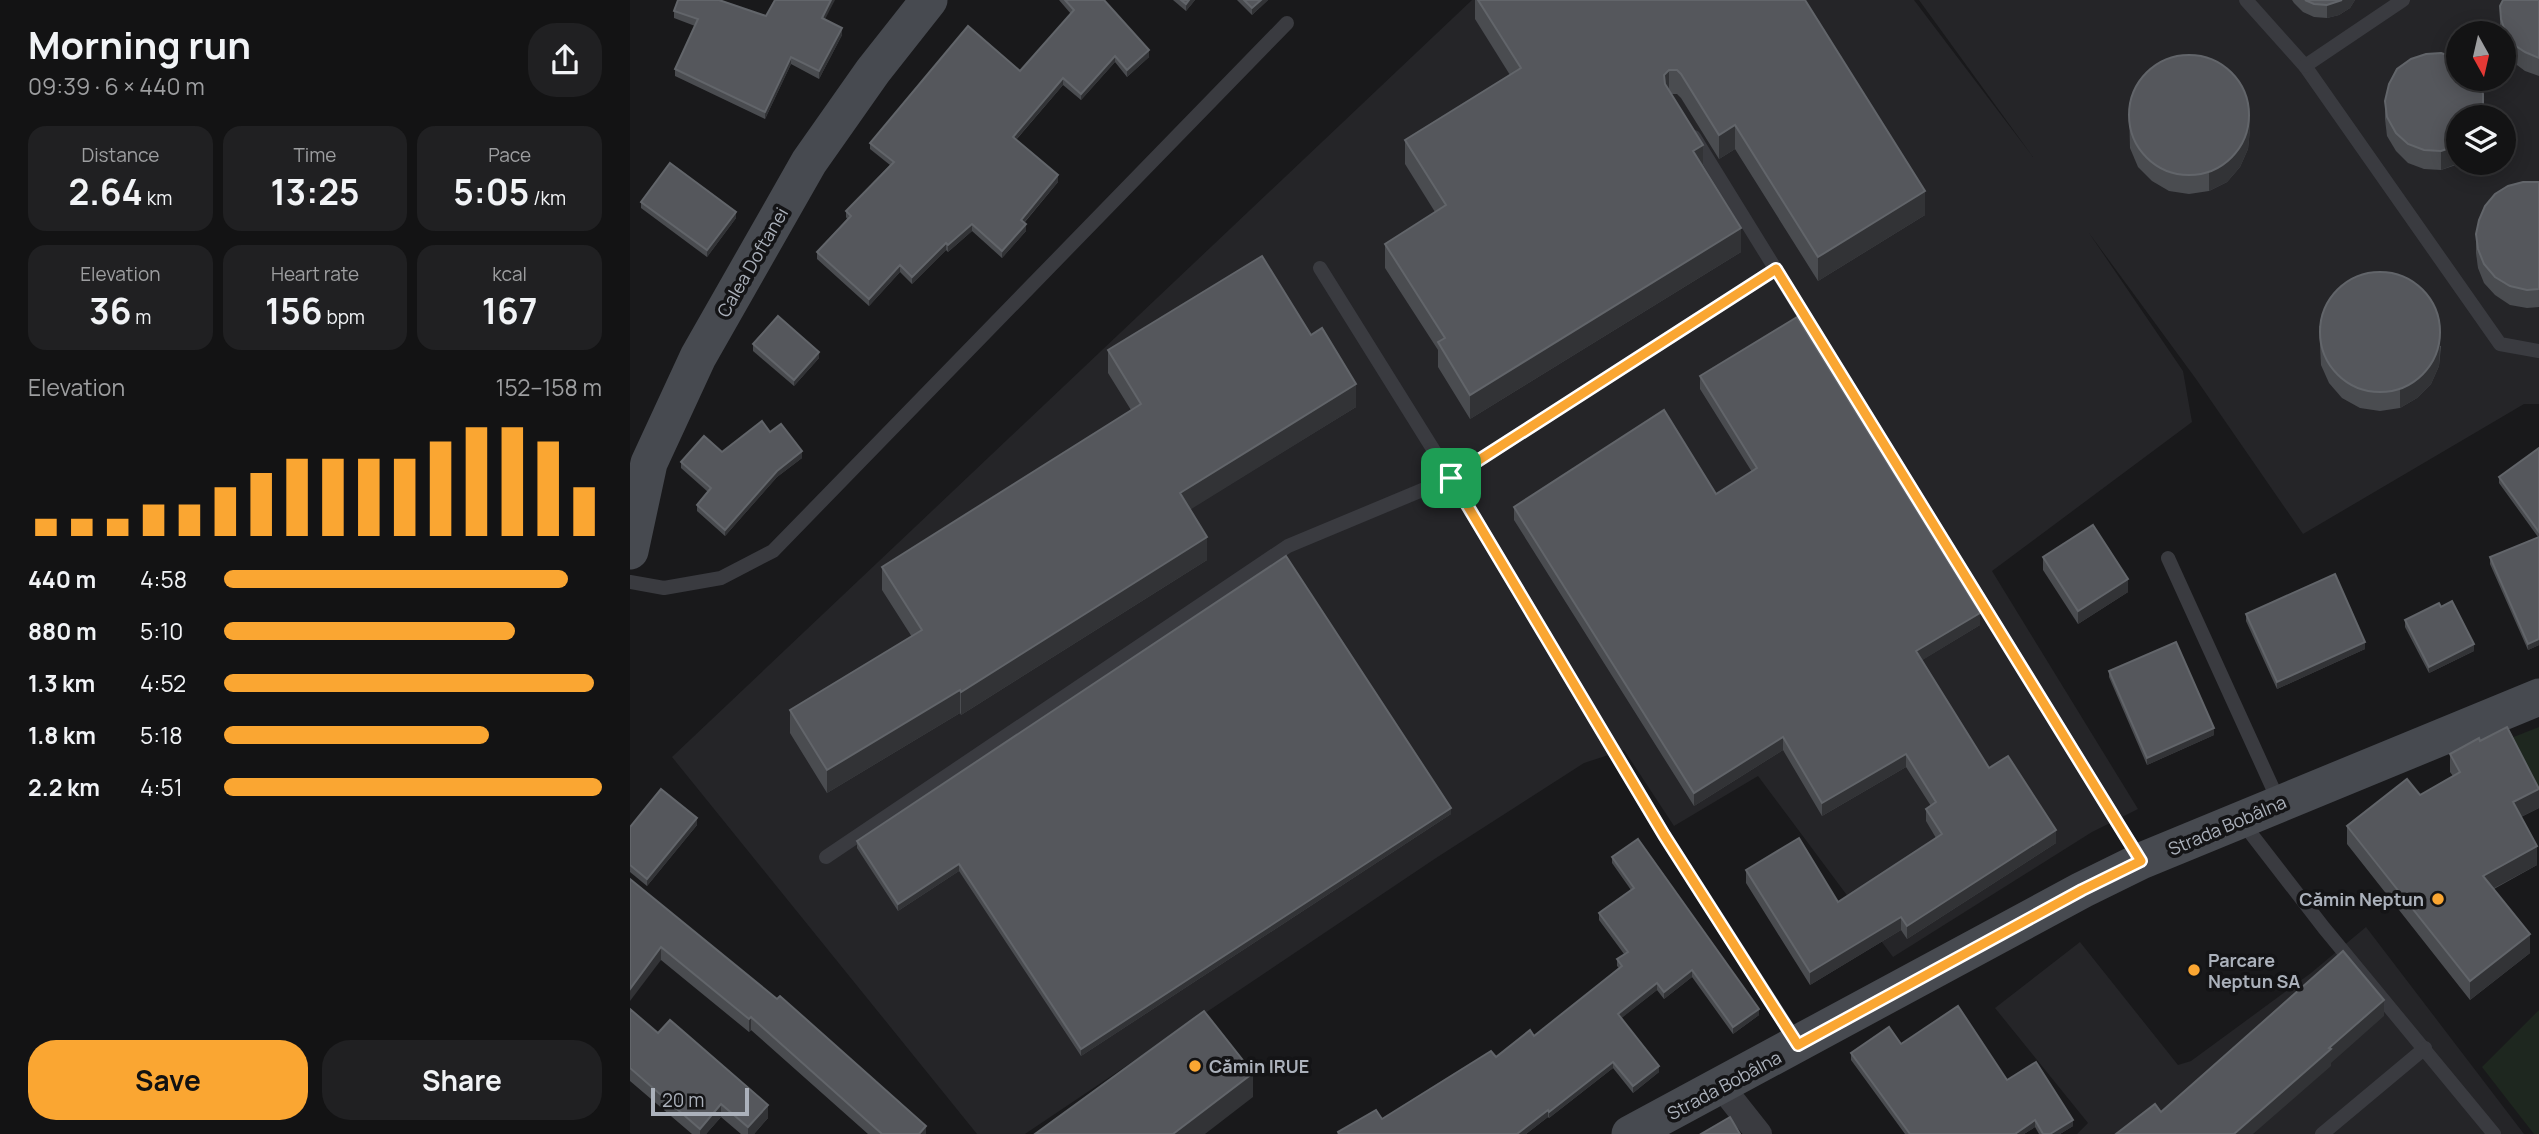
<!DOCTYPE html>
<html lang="en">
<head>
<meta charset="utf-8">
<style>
  :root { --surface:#131314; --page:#202022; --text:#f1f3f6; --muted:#9d9ea0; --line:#323234; --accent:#faa632 }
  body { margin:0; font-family:Manrope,sans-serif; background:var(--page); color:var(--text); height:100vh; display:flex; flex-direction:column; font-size:26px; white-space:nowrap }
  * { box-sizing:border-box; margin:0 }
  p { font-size:23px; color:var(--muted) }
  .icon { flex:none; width:38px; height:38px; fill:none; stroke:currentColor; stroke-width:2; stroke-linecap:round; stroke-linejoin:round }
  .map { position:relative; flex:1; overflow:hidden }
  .sheet { display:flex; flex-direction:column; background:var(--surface); width:630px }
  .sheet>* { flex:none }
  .needle { width:46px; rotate:172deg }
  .tools { position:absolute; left:1816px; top:21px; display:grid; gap:14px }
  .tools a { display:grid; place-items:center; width:70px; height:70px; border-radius:50%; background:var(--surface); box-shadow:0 4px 18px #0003,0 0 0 2px var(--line); font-size:35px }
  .scale { position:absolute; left:21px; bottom:18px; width:98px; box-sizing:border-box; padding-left:7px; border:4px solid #abb1bb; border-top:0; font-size:19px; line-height:24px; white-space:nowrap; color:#abb1bb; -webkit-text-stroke:5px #141416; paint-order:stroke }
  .pin { position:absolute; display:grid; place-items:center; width:60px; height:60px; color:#fff; margin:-30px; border-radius:14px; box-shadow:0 4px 10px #0006 }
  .round { display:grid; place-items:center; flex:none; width:74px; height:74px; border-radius:28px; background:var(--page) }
  .headline { display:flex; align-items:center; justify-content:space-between; height:119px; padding:0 28px }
  h1 { font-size:38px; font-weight:700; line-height:52px }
  .stats { display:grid; grid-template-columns:repeat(3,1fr); gap:10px; height:119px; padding:7px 28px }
  .stats div { display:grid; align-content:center; border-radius:18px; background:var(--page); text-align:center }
  .stats b { font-size:35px; font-weight:700 }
  .stats small { font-size:19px; font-weight:400 }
  .stats p { font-size:19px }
  .chart { height:196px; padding:14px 28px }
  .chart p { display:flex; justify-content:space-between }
  .chart svg { width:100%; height:126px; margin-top:7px; stroke:var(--accent); stroke-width:6 }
  .cta { display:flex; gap:14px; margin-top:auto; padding:14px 28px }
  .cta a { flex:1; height:80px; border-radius:28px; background:var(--accent); color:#111; font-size:28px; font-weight:700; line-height:80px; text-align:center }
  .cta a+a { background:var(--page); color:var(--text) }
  ul { padding:0 28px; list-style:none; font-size:23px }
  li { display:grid; grid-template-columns:112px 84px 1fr; align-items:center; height:52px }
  li i { height:18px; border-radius:9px; background:var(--accent) }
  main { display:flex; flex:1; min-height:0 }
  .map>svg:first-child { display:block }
  .built { fill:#252528; fill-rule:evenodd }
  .green { fill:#1e271f }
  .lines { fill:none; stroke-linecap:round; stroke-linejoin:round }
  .lane { stroke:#3a3b40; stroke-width:14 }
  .street { stroke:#3a3b40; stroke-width:26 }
  .secondary { stroke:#474a50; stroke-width:37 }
  .wall { fill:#4a4c50 }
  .shaded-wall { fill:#323336 }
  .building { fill:#55575c; stroke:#62656a; stroke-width:2 }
  .route-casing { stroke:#fff; stroke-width:14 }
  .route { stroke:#faa632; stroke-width:9 }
  .poi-dot { fill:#faa632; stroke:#141416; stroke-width:2.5 }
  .labels { text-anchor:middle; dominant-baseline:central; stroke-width:7; stroke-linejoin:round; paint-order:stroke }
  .street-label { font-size:18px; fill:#abb1bb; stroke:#141416 }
  .poi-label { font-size:18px; font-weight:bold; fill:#abb1bb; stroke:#141416; text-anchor:start }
</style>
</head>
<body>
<main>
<section class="sheet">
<div class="headline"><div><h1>Morning run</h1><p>09:39 · 6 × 440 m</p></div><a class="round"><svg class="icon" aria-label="share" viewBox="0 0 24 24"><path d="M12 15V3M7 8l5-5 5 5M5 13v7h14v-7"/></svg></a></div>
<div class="stats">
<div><p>Distance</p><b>2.64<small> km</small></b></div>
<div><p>Time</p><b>13:25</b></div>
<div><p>Pace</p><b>5:05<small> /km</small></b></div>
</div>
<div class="stats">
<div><p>Elevation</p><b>36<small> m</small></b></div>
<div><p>Heart rate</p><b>156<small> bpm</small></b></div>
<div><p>kcal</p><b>167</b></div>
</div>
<div class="chart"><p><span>Elevation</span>152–158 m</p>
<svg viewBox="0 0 160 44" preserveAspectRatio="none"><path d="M5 44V38M15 44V38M25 44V38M35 44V33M45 44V33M55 44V27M65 44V22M75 44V17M85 44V17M95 44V17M105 44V17M115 44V11M125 44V6M135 44V6M145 44V11M155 44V27"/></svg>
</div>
<ul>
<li><b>440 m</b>4:58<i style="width:91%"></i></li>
<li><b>880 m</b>5:10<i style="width:77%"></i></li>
<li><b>1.3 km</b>4:52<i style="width:98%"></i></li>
<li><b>1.8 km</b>5:18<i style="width:70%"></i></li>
<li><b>2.2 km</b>4:51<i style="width:100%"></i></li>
</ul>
<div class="cta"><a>Save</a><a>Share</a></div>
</section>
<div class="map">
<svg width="1909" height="1134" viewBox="0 0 1909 1134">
  <rect width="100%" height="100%" fill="#19191b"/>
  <g class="built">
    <path d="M842,0h442l119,157 -114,-157h620v404h-15l-221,130 -107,-155 -107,-146 94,138 9,51 -200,149 146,238 -46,23 -199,125 -135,-181 -84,50 -50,-76 -40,13 -148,95 -411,276h-48l-305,-377zM1829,33h45v46h-45zM1829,117h45v46h-45z"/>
    <path d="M1736,927l158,207h-447l11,-11 -93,-115 85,-66 98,123 13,-4 120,-88z"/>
  </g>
  <g class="green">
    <path d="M1909,727v73l-28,-62z"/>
    <path d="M1909,1010v124h-5l-52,-67z"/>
  </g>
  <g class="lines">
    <g class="lane">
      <path d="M1616,0l59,66 195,278 39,7"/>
      <path d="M1675,66l98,-66"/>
      <path d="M1064,137l447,724"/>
      <path d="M690,268l131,210 213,357 134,209"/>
      <path d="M1538,558l111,244"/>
      <path d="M0,582l34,6 57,-10 52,-27 514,-528"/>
      <path d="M1612,822l82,106 170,206"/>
      <path d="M196,857l462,-311 163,-68 325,-209"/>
      <path d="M1692,1134l103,-86"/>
    </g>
    <path class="street" d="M1091,1086l38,48"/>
    <g class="secondary">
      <path d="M0,551l19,-88 49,-106 111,-195 64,-91 56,-71"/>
      <path d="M1000,1134l452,-244 59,-29 398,-164"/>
    </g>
  </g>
  <g class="wall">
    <path d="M429,0h45l45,57 -22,20 -12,-15 -34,38 -18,-15 -47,55 42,42 -33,40 1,9 -24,27 -30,-27 -24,21 -2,-2 -34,34 -12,-12 -31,34 -52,-47v-7l30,-33 -1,-2v-6l44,-46 -20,-16v-6l150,-72 51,-57z"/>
    <path d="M543,0h22l-9,11z"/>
    <path d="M607,0h31l-16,15z"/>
    <path d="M845,0h330l120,215 -107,66 -83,-132 -16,10 -38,-61 -4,-4h-6l70,158 -271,167 -32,-52v-17l-53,-82v-24l50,-32 -30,-48v-24l105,-65 -35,-56z"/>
    <path d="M1662,0h63l-5,8 -11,7 -12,3 -13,-1 -11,-5 -9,-9z"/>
    <path d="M1909,0v76l-14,-5 -12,-9 -8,-12 -1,-17h-4v-27z"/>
    <path d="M44,11l151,8 17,16 -23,44 -28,-15 -26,55 -90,-43v-7l20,-43 -21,-8z"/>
    <path d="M1755,101l98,16 -27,48 -15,5 -17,-1 -16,-6 -12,-12 -9,-15 -2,-17z"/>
    <path d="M1499,109l121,20 -2,20 -8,18 -13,15 -18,9 -20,3 -20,-3 -17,-10 -14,-14 -8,-19z"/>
    <path d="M1909,182v125l-12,1 -17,-3 -15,-10 -11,-12 -6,-15 -2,-15v-19z"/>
    <path d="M11,202l95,16 -29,39 -66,-49z"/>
    <path d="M1689,326l122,20 -2,20 -8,18 -14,14 -17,10 -20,3 -20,-3 -18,-10 -13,-15 -8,-18z"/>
    <path d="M123,344l66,14 -25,28 -41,-35z"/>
    <path d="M478,350l248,57 -166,102 17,51 -246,155 -1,-2 -133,80 -37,-60v-23l122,-73 -30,-47v-23l249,-157 -23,-37z"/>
    <path d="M1070,376l280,249 -58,35 67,108 67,75 -149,96 -6,-9 -91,55 -64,-102v-13l92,32 98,-64 -10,-17v-12l5,-3 -25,-39 -84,49 -39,-66 -89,56 -180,-286v-13l202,-13 36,-22 -52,-83z"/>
    <path d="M140,432l32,26 -25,19 -52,59 -28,-25v-6l11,-13 -27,-24v-6l41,-10z"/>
    <path d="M1909,448v197l-11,5 -38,-86v-7l48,-20 -39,-54v-6z"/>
    <path d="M1413,557l85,35 -50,32 -35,-54z"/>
    <path d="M1811,607l33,44 -45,22 -24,-46v-7z"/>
    <path d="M1616,614l119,35 -88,40 -31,-68z"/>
    <path d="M1479,671l105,64 -67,30 -38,-88z"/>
    <path d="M1850,741l59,67 -18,9 16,48 -43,24 36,64 -60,47 -123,-156v-18l73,-31 33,-19 -3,-4v-18z"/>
    <path d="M821,814l-370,242 -122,-185 -61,40 -41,-63v-7z"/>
    <path d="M67,825l-50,61 -17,-14v-45z"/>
    <path d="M982,857l147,158 -26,19 -41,-57 -28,22 -7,-9 -36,28 38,54 -26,21 -20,-25 -64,50 -1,-1 -22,17h-188v-2l44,-13 152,-83 85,-68 -2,-2v-7l7,-5 -25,-34v-7l32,-23 -19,-27z"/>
    <path d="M0,879l296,255h-58l-117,-104 -2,2 -88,-72z"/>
    <path d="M0,1009l28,24 110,85 -14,16h-13l-20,-17 -15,17h-14l-62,-53z"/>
    <path d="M1271,1044l106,36 66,46 -13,8h-21l-4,-7 -11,7h-119l-54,-74v-7z"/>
  </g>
  <g class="shaded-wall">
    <path d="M201,0h4l-13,25v-7z"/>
    <path d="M559,0h6l-9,11v-7z"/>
    <path d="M631,0h7l-16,15v-7z"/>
    <path d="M1712,0h13l-5,8 -11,7 -12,3v-13z"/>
    <path d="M212,28v7l-23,44v-8z"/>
    <path d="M519,50v7l-22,20v-7z"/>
    <path d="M485,56v6l-34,38v-6z"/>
    <path d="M161,57v7l-26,55v-7z"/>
    <path d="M1039,70v25l-5,4v-24z"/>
    <path d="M433,78v7l-50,58v-6z"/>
    <path d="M1620,110v19l-2,20 -8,18 -13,15 -18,9v-19z"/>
    <path d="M1105,125v24l-16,10v-24z"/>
    <path d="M1829,144v19l-18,7v-19z"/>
    <path d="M1073,145v24l-10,-18z"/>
    <path d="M428,175v7l-37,44v-6z"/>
    <path d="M1295,191v24l-107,66v-24z"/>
    <path d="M106,212v6l-29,39v-7z"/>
    <path d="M342,224v7l-24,21v-7z"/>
    <path d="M396,224v7l-24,27v-7z"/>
    <path d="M1111,228v24l-271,167v-24z"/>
    <path d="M316,243v7l-34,34v-7z"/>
    <path d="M270,265v7l-31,34v-7z"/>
    <path d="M1811,327l-2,39 -8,18 -14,14 -17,10v-19z"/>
    <path d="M189,352v6l-25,28v-6z"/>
    <path d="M726,384v23l-176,109v-23z"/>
    <path d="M172,451v7l-25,19 -52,59v-6l52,-59z"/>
    <path d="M577,537v23l-246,155v-23z"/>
    <path d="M1498,579v13l-50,32v-13z"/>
    <path d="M1350,613v12l-64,39v-13z"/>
    <path d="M1909,639v6l-11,5v-6z"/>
    <path d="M1735,642v7l-88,40v-7z"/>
    <path d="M1844,644v7l-45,22v-6z"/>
    <path d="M330,690v23l-133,80v-23z"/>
    <path d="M1584,728v7l-67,30v-7z"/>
    <path d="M1153,737v13l-89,56v-13z"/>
    <path d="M1276,754v13l-84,49v-13z"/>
    <path d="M1909,789v19l-26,13v-19z"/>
    <path d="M821,808v6l-370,242v-7z"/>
    <path d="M67,818v7l-50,61v-7z"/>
    <path d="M1426,830v13l-149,96v-13z"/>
    <path d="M1907,846v19l-54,29v-18z"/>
    <path d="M329,864v7l-61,40v-7z"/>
    <path d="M1271,917v13l-91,55v-13z"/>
    <path d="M1900,934v19l-60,47v-19z"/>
    <path d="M31,947v13l-31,41v-12z"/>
    <path d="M1062,970v7l-28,22v-7z"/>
    <path d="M1027,983v7l-39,31v-7z"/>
    <path d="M1754,1000v16l-53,47v3l-78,68h-19l95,-86z"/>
    <path d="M1129,1009v6l-26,19v-7z"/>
    <path d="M121,1017v13l-2,2v-13z"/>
    <path d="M983,1062v6l-64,50v-6z"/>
    <path d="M1029,1066v6l-26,21v-7z"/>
    <path d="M623,1073v24l-48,37h-32z"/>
    <path d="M91,1104v13l-15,17h-6v-5z"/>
    <path d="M138,1105v13l-14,16h-6v-7z"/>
    <path d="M918,1110v7l-22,17h-9z"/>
    <path d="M1405,1120v7l-11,7h-9z"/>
    <path d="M1443,1120v6l-13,8h-10z"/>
    <path d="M296,1126v8h-7z"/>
  </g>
  <g class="building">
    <path d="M48,0h41l47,16 9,-16h56l-9,18 20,10 -23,43 -28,-14 -26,55 -90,-43 23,-50 -24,-8z"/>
    <path d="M435,0h39l45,50 -22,20 -12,-14 -34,38 -18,-16 -50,59 45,38 -37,45 5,4 -24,27 -30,-27 -24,21 -2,-2 -34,34 -12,-12 -31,34 -52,-47 34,-36 -5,-5 48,-49 -24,-19 98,-117 52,45 54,-61z"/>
    <path d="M551,0h8l-3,4z"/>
    <path d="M614,0h17l-9,8z"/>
    <path d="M848,0h327l120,191 -107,66 -83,-132 -16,10 -38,-61 -4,-4h-8l-5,5 1,9 38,61 -10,6 48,77 -271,167 -32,-53 7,-4 -60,-94 61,-39 -41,-65 116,-72z"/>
    <path d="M1675,0h37l-15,5 -13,-1z"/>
    <path d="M1873,0h36v58l-14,-6 -12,-8 -8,-13 -4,-12 -1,-13z"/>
    <path d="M1811,53l18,6v20h19l5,15v16l-2,7h-22v27l-3,2 -15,5 -17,-1 -16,-6 -12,-11 -9,-16 -2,-16 4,-17 8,-15 14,-10 15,-5z"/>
    <circle cx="1559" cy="115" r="60"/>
    <path d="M40,163l66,49 -29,38 -66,-48z"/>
    <path d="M1893,182h16v107l-12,1 -17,-4 -15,-9 -11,-13 -6,-15 -2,-15 3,-14 6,-14 10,-12 13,-8z"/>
    <path d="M632,256l49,79 11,-7 34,56 -176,109 27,44 -246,155 -1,-2 -133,80 -37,-60 132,-80 -40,-63 259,-163 -33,-54z"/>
    <circle cx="1750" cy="332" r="60"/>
    <path d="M148,316l41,36 -25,28 -41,-36z"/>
    <path d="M1167,317l183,296 -64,38 73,117 19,-12 48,74 -149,96 -6,-9 -91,55 -64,-102 53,-32 39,64 104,-68 -16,-25 10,-7 -30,-48 -84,49 -39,-66 -89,56 -180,-286 150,-97 52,84 41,-26 -57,-92z"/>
    <path d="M132,421l8,11 11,-8 21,27 -25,20 -52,59 -28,-25 14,-17 -30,-26 23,-26 18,16z"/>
    <path d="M1909,448v84l-40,-55z"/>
    <path d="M1463,525l35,54 -50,32 -35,-54z"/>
    <path d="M1909,537v102l-11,5 -38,-87z"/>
    <path d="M656,556l165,252 -370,241 -122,-185 -61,40 -41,-63z"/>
    <path d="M1705,574l30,68 -88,40 -31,-68z"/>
    <path d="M1822,601l22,43 -45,23 -24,-47 34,-17 2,4z"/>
    <path d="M1546,642l38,86 -67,30 -38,-87z"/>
    <path d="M1877,727l32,62 -26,13 24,44 -54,30 47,58 -60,47 -123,-155 60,-47 13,16 40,-23 -10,-18 29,-16 1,3z"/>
    <path d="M31,789l36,29 -50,61 -17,-14v-38z"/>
    <path d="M1008,839l121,170 -26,18 -41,-57 -28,22 -7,-9 -39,31 41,52 -26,20 -20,-24 -64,50 -1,-2 -31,24h-178l-1,-2 38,-22 6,9 109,-68 5,6 34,-27 4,6 88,-70 -5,-7 11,-7 -29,-39 35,-25 -22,-31z"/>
    <path d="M0,879l147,120 3,-3 146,130 -7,8h-37l-131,-117 -2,2 -88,-72 -31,42z"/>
    <path d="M1713,951l41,49 -55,48 2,1 -97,85h-118l39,-30 6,8z"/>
    <path d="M1328,1006l49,74 29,-18 37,58 -23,14h-7l-8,-14 -20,14h-105l-59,-81 38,-26 12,17z"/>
    <path d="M0,1009l28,24 12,-13 98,85 -20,22 -27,-23 -21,25 -70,-61z"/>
    <path d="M574,1011l49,62 -80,61h-138z"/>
    <path d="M1100,1117l10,17h-39z"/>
  </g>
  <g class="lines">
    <g class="route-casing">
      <path id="route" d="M1146,269l365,592 -59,29 -284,155 -134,-210 -213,-357z"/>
    </g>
    <use href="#route" class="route"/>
  </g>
  <g class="poi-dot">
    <circle cx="1808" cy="899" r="7"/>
    <circle cx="1564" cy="970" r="7"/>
    <circle cx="565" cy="1066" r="7"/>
  </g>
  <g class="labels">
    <g class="street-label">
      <text transform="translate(122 262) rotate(-60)">Calea Doftanei</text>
      <text transform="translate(1597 825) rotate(-23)">Strada Bobâlna</text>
      <text transform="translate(1094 1085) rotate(-28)">Strada Bobâlna</text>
    </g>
    <g class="poi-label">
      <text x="1794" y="899" text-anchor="end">Cămin Neptun</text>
      <text x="1578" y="960">Parcare<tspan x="1578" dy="21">Neptun SA</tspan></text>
      <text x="579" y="1066">Cămin IRUE</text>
    </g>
  </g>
</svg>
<div class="tools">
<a><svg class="needle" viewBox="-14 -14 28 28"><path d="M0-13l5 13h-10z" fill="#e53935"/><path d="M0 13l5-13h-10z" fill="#9d9ea0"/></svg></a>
<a><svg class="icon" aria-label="layers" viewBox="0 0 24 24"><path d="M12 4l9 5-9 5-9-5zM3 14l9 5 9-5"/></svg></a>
</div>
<div class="scale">20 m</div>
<div class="pin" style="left:821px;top:478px;background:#1e9e55"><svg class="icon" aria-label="arrive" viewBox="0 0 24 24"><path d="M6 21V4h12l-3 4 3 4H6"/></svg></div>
</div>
</main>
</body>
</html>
